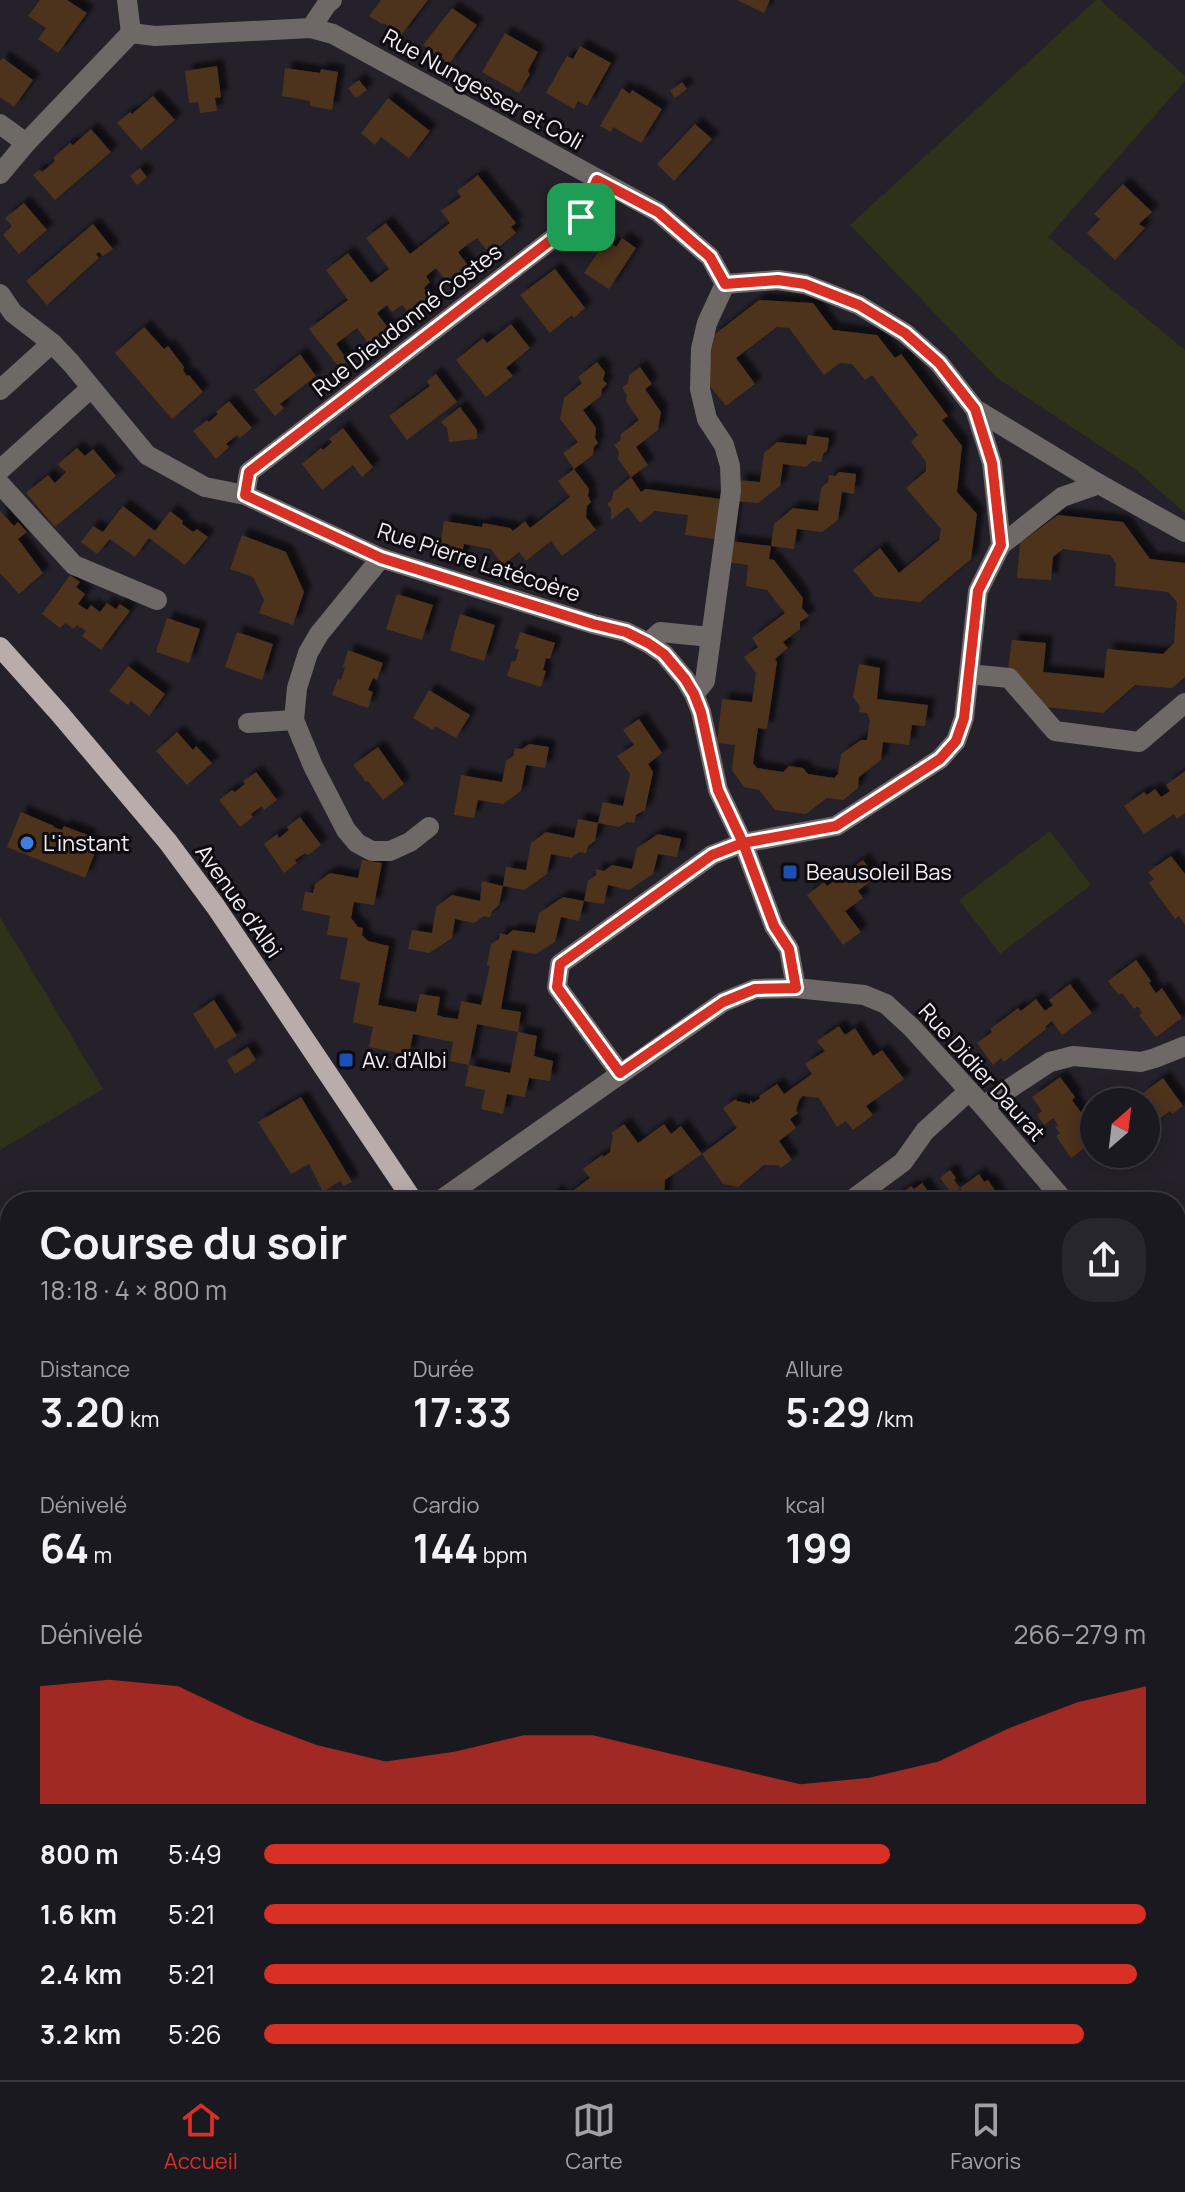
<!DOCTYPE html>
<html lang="fr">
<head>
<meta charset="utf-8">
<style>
  :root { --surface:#1b1920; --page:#28262d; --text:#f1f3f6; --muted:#a0a0a5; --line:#39383e; --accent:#d93025 }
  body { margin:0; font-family:Manrope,sans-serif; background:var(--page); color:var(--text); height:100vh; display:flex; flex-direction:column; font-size:30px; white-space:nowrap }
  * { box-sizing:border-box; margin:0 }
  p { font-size:26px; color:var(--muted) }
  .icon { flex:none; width:44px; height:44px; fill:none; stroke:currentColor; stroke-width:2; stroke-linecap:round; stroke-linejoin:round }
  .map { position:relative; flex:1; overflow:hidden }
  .panel { position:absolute; left:0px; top:1192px; width:1186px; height:888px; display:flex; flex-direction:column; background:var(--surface); border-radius:32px 32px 0 0; box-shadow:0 4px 20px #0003,0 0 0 2px var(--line) }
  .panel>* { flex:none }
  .needle { width:52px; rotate:28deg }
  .buttons { position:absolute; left:1080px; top:1088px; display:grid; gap:16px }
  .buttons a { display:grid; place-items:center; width:80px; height:80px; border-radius:50%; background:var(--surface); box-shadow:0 4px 20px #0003,0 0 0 2px var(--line); font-size:40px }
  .pin { position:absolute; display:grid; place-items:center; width:68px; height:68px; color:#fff; margin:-34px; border-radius:16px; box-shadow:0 4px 12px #0006 }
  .round { display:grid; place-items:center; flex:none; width:84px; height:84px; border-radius:32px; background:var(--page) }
  .overview { display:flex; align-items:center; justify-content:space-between; height:136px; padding:0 40px }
  h1 { font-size:44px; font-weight:700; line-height:60px }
  .stats { display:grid; grid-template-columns:repeat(3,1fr); gap:12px; height:136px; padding:8px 40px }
  .stats div { display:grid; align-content:center }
  .stats b { font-size:40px; font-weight:700 }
  .stats small { font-size:22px; font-weight:400 }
  .stats p { font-size:22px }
  .chart { height:224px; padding:16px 40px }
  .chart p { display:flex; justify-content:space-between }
  .chart svg { width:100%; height:144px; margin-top:8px; fill:var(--accent); opacity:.7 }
  ul { padding:0 40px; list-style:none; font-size:26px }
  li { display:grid; grid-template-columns:128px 96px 1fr; align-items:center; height:60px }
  li i { height:20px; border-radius:10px; background:var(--accent) }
  .tab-bar { display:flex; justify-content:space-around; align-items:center; height:112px; border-top:2px solid var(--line); background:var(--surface); font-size:22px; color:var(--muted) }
  .tab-bar a { display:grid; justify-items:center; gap:4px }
  .tab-bar .on { color:var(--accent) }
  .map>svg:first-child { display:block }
  .green { fill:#2e3219 }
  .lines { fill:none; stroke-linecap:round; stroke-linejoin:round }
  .river { stroke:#364f68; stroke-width:44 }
  .building { fill:#4e321e; filter:url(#shadow) }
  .minor { stroke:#6e6867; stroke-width:20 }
  .primary { stroke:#b9adab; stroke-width:20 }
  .motorway { stroke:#d8c9c7; stroke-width:24 }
  .route-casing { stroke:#fff; stroke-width:16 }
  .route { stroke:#d93025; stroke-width:10 }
  .shop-dot { fill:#3f7fe0; stroke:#0d0b0f; stroke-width:3 }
  .transit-dot { fill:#1a4fb4; stroke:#0d0b0f; stroke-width:3 }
  .labels { text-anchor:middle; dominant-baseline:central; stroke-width:6; stroke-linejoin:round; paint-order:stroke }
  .street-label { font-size:22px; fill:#f1eff5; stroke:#0d0b0f }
  .poi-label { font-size:22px; fill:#f1eff5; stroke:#0d0b0f; text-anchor:start }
</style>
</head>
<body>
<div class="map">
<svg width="1185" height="2080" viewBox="0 0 1185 2080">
  <defs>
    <filter id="shadow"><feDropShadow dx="7" dy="-7" stdDeviation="2" flood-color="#0009"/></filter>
  </defs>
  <rect width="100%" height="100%" fill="#24212a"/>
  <g class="green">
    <path d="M1096,0h4l85,76v5l-137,156 137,113v163l-49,-43 -139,-92 -147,-153z"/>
    <path d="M1050,831l41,54 -91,69 -41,-54z"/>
    <path d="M0,917l103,172 -103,61z"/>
  </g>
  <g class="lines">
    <g class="river">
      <path d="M0,1762l10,16"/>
      <path d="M238,2070l9,10"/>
    </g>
  </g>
  <g class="building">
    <path d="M40,0h27l20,13 -29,40 -20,-14 8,-11 -18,-12z"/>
    <path d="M381,0h47l-27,35 -17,-12 -2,1 -13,-8z"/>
    <path d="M737,0h33l-6,13z"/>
    <path d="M452,8l25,17 -28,39 -26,-19z"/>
    <path d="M505,33l33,19 -10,19 2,3 -11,19 -37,-21z"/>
    <path d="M580,46l31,17 -24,43 -9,-5 -4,8 -28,-16 21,-37 6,3z"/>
    <path d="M3,58l30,22 -19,27 -14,-10v-36z"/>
    <path d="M217,66l4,31 -6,1 2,13 -17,2 -2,-11 -9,1 -4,-32z"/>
    <path d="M285,68l35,5 1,-4 17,3 -6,38 -22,-4v-5l-28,-5z"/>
    <path d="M359,80l8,10 -11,8 -8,-10z"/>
    <path d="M682,82l5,7 -12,9 -5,-7z"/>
    <path d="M622,88l8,6 2,-4 30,19 -21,34 -28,-16 -2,5 -11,-6z"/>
    <path d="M153,96l22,24 -34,30 -24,-27 13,-11 2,2z"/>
    <path d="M388,98l42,33 -21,27 -28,-21 -6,8 -14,-12z"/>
    <path d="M695,124l17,15 -38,42 -17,-17z"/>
    <path d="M91,129l20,23 -56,48 -22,-25 6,-5 3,2 13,-11 -2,-3 17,-15 3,2z"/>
    <path d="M140,168l7,9 -10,8 -7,-9z"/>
    <path d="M478,175l38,48 -5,4 5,6 -26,21 -13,-16 -10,7 -9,7 12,16 -21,16 -13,-16 -10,8 4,6 -6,6 8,9 -22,17 -8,-9 -10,7 -5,-7 -10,8 12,16 -20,15 -12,-16 -21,16 12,17 -9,6 -30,-38 39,-29 -22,-30 22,-17 23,30 18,-14 -23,-31 20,-15 24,31 40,-31 -9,-12 20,-14 -4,-6z"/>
    <path d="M1123,184l29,28 -13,12 6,4 -30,32 -28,-27 13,-14 -6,-5z"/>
    <path d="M24,203l23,27 -28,24 -16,-19 9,-9 -7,-8z"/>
    <path d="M93,224l20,25 -10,7 -4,-4 -3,2 3,4 -52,47 -21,-24z"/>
    <path d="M622,238l14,10 -27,41 -25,-16 22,-33 10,7z"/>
    <path d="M555,269l30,39 -11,10 -2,-3 -22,18 -30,-38z"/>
    <path d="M759,300l54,3 20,27 44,5 18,23 6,-4 47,62 -6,4 20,26 -5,46 20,22 -6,45 -51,43 -45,-5 -22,-27 27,-22 19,25 40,-33 2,-11 -35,-41 20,-17v-9l-15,-20 7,-7 -46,-60 -7,5 -13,-16 -12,-1 -16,12 -35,-47 -12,-1 -41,31 19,26 -29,22 -20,-25 8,-46z"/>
    <path d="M511,324l19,24 -24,20 7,8 -27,21 -30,-37 27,-22 4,5z"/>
    <path d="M144,327l20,22 4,-3 16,21 -1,3 4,6 2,-1 14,17 -31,27 -57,-66z"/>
    <path d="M300,354l16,22 -36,28 4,4 -9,8 -21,-26z"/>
    <path d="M597,362l8,10 -2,8 4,4 -5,5 -1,7 -18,14 13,18 -1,10 3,5 -4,4 -1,8 -19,14 15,20 -1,7 3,6 -4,4 -1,11 10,13 -34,26 -11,-15 -25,20 -7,-9 -16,13 -12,-16 -27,-5 -4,20 -22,-4 6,-39 38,6 1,-4 27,5 3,3 12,-10 5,7 40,-31 -12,-16 16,-12 -11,-16 15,-11 -18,-23 4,-21 18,-15 -4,-6z"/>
    <path d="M640,367l12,17 -7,5 16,23 -3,18 -22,17 12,18 -17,12 -13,-18 1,-7 -5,-7 6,-4 1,-7 18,-14 -13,-19 1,-6 -5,-7 6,-5 1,-8z"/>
    <path d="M436,374l21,28 -50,38 -18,-24 41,-30 -3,-5z"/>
    <path d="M229,401l23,27 -12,10 -3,-3 -11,9 3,3 -13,12 -23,-28 14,-11 2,2 9,-8 -2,-2z"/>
    <path d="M460,407l17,23v9l-28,3 -2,-14 -6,-6z"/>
    <path d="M343,428l30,39 -11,10 -9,-12 -31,25 -20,-26 19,-16 2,2 9,-8 -3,-3z"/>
    <path d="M808,435l21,3 -2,13 -4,3 -2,8 -9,-1 -6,6 -23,-3 -3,22 -22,17 -22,-2 -6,40 -45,-6 3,-20 -33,-4 -15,12 -12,-16 -17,13v-12l-4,-4 5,-4 1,-8 18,-15 10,15 5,-3 90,12 3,-21 21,2 4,-29 13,-11 29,3z"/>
    <path d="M77,448l8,8 8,-7 23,27 -61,51 -29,-34 22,-18 7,8 11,-11 -8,-8z"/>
    <path d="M839,472l17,2 -2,20 -12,-2 -4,28 -16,12 -25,-3 -3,20 -23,-3 3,-22 19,-16 25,3 3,-23 7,-6 1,-7 6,1z"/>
    <path d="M123,506l32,25 15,-20 13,10 -1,3 11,8 4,-3 11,8 -23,28 -36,-27 -14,19 -25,-18 -13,15 -16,-12 12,-16 10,6z"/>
    <path d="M0,511l14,15 4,-4 9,10 -9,7 25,34 -24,21 -19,-21z"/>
    <path d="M1058,515l65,7 27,37 35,4v114l-13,11 -37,-3 -32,28 -68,-7 -27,-36 4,-30 34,3 -3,29 61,6 3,-29 56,5 11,-11 3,-41 -9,-10 -53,-6 1,-22 -6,-9 -47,-6 -10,8 -2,23 -34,-2 3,-35z"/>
    <path d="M242,535l44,17 18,40 -11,33 -34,-12 5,-13 -11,-23 -23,-8z"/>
    <path d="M730,541l41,5 -2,13 5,1 29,38 -1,10 7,8 -9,6v7l-17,13 5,6 -13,11 2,3 -10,67 -9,-1 -5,35 4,5 26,4 6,-6 14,2 5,6 26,4 4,-4 3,-20 20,-14h6l3,-20 -3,-7 -8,-1 1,-6 -7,-9 6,-33 21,4 -3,31 51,6 -3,21 -13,-1 -3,20 -26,-3 -2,18 -22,17 -1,11 -15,12 -16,-2 -21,16 -31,-4 -16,-20 -15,-3 -12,-17 3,-25 -18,-2 5,-44 30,3 4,-29 -12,-16 14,-10 -6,-9 33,-25 -18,-23 -21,-4 2,-21 -20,-3z"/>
    <path d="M70,575l10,7 -4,5 9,7 -7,10 9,6 4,-5 9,7 7,-9 9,6 4,-5 10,7 -29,39 -19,-14 4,-5 -9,-6 -3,4 -9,-6 -5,5 -18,-14z"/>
    <path d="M397,594l36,11 -11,35 -36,-11z"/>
    <path d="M460,614l35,11 -11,36 -34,-11z"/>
    <path d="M167,618l33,11 -11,34 -33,-11z"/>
    <path d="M237,632l36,12 -11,36 -37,-13z"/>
    <path d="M520,632l35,11 -5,16 -4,-1 -3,12 3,1 -5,16 -34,-11 5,-15 3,1 4,-12 -4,-2z"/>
    <path d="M348,650l35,13 -6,17 -4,-2 -5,12 5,2 -5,16 -36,-13 6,-16 3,1 4,-12 -2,-1z"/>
    <path d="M128,666l37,28 -16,22 -18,-15 -3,4 -19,-14z"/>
    <path d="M429,690l41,25 -14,23 -21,-12 -2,4 -20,-12z"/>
    <path d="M639,719l23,34 -14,11 5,8 -8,38 -9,5 -2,8 -7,-1 -8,5 -21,-4 5,-21 20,4 7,-32 -13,-18 17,-11 -11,-15z"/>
    <path d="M177,732l16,18 3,-4 16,17 -25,22 -31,-34z"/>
    <path d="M529,744l20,3 -4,21 -19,-3 -5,26 -18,13 -25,-4 -4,18 -20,-3 7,-40 41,7 4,-21 7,-5 2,-8 7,1z"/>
    <path d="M378,747l26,37 -21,16 -15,-19 -2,1 -13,-17z"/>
    <path d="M1185,771v42l-8,6 -3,-5 -30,20 -20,-28 20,-14 3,3 8,-6 6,8 9,-6 -4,-6z"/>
    <path d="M256,772l21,28 -13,10 -2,-4 -11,8 2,3 -13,10 -21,-27 13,-10 3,2 10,-8 -2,-3z"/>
    <path d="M21,812l33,14 -1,1 9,3 2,-4 26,10 -2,5 10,4 -13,33 -78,-31z"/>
    <path d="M300,817l21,28 -13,10 -3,-2 -10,7 2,3 -13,10 -20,-29 13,-10 2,4 10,-8 -2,-3z"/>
    <path d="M578,819l20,4 -3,18 -7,5 -2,7 -7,-1 -8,6 -20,-4 -4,20 -23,16 -21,-4 3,-19 20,3 5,-27 15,-11 28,6z"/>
    <path d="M658,834l23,5 -4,18 -19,-3 -5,20 -24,16 -21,-5 -4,19 -20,-3 4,-20 8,-6v-6l8,2 8,-6 20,4 5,-21z"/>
    <path d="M1171,856l14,18v51l-6,-9 -4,3 -26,-36 5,-4 -6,-7z"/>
    <path d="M362,860l20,3 -8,42 -20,-3 -3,16 7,9 5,1 -1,7 6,6 21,5 -11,59 38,7 4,-18 20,3 -3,18 6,2 15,2 3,-18 20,4 9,-39 -3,-1 4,-21 8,-5 1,-6 7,2 6,-5 22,3 4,-20 24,-16 21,4 -5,20 -18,-4 -6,25 -19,12 -24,-4 -4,19 -7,40 20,3 -3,20 19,4 -3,20 19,5 -3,20 -21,-3 -4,19 -18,-3 -4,20 -22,-5 4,-19 -20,-4 4,-21 41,8 8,-41 -41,-8 -8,41 -19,-4 3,-19 -40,-8 -4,21 -40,-8 4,-20 -20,-5 7,-39 -20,-4 8,-41 -21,-3 3,-19 -28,-6 3,-18 8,1 2,-9 15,-11 28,5z"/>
    <path d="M863,860l13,17 -18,14 5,7 -18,13 16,21 -18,13 -36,-50 17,-13 3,4z"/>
    <path d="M482,881l21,5 -4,19 -7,6 -2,6 -6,-1 -10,7 -19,-4 -3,19 -23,15 -21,-4 4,-19 20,3 4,-26 16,-12 28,6z"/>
    <path d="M1136,960l15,21 -2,2 7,10 6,-5 20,30 -26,19 -17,-22 3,-2 -4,-7 -4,3 -12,-16 -3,2 -11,-14z"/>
    <path d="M1070,984l22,29 -30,22 -10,-14 -7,6 1,2 -42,33 -3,-4 -8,7 -16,-22 15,-11 -2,-3 28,-21 3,3 15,-12 9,12 8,-6 -4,-5z"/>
    <path d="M214,1000l23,36 -22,13 -22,-35z"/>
    <path d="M839,1026l6,9 10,-7 18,28 9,-6 22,29 -38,27 7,9 -20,15 -7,-9 -9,6 -18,-29 -16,-2 -4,4 -3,11 2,2 -8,6 6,9 -17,13 13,19 -12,8 -1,-3h-15l-26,22 -15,-3 -21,-30 35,-26 -14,-20 13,-9 1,2 13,3v-4l3,3 7,-5 -1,-2 18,-12 7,10 28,-20 -7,-10 20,-13 -8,-10z"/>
    <path d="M248,1047l8,13 -21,14 -8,-14z"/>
    <path d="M1060,1077l15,20 -3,3 22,30v11l-23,17 -15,-22 4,-3 -5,-6 3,-2 -5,-7 -9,7 -7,-10 5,-4 -10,-14z"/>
    <path d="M1163,1078l20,28 -11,8 -2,-3 -18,13 3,3 -9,6v-31h-10l9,-6 -2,-3z"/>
    <path d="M301,1097l32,53 19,32 -8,4 -4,-5 -17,11 -14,-28 -18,10 -33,-52z"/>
    <path d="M624,1124l14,19 26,-19 7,10 10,-8 21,28 -37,26 -1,18 -5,4h-12l-8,-12 -19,12 -6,-8 -8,5 -16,-3 -3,6h-42l11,-11 6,8 28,-21 -7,-9 19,-14 1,2 7,-5 3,-17 -2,-2z"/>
    <path d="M950,1170l6,8 -2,2 6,8 -8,6 -12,-16z"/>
    <path d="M979,1174l5,8 4,-2 15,22h-30l-5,-7 -2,1 -6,-8z"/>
    <path d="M922,1183l14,19h-47l22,-16 3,3z"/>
    <path d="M1185,1234v193l-9,5v-193z"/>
    <path d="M1185,1509v57l-9,6v-58z"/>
    <path d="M1185,1634v24l-9,-18z"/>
  </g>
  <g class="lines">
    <g class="minor">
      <path d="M311,28l16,-24 5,-4"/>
      <path d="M131,33l24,3 156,-8 22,6 325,178 52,45 15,27"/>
      <path d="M0,124l26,19"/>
      <path d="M0,174l26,-31 105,-110 -4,-33"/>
      <path d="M0,294l13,19 39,30 19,20 76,92 58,32 40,8 136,63 212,66 33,8 22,11 16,11 21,25 9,15 7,18 17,78 25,53 31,83 15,23 7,39"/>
      <path d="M0,390l52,-47"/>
      <path d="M975,409l124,75"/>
      <path d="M0,470l91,-82"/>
      <path d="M0,484l74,81 83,35"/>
      <path d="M245,495l4,-23 332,-255 16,-37"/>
      <path d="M1001,545l61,-48 37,-13 86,48"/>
      <path d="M381,558l-62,76 -11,19 -11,35 -3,32 19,46 33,64 11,13 15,8h18l20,-9 19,-15"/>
      <path d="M648,643l12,-11 50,5"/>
      <path d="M969,674l40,4 46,53 84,11 46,-39"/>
      <path d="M694,694l11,-13 26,-190 -1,-25 -6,-21 -17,-26 -7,-30 1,-40 6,-26 18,-39"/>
      <path d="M248,723l46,-3"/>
      <path d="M620,1073l-63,-86 3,-23 152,-109 31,-12 93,-17 104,-67 16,-18 8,-23 14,-127 23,-46 -9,-82 -17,-54 -36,-46 -34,-30 -46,-28 -54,-21 -27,-4 -53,4"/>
      <path d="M983,1106l67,-44 23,-6 68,6 14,-4 30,-12"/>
      <path d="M438,1202l285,-200 32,-13 41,-1 68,7 22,9 26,24 71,78 82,96"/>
      <path d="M849,1202l54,-40 22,-31 44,-40"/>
    </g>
    <g class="primary">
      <path d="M0,647l60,67 108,128 48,65 198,295"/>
      <path d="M1176,1997l9,13"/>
    </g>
    <g class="motorway">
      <path d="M1176,1900h9"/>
      <path d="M0,2028h10"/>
      <path d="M0,2063h10"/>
      <path d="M143,2070l89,10"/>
      <path d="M407,2070l82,10"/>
      <path d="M945,2080l11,-10"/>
    </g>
  </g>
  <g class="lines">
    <g class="route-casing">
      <path id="route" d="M581,217l-332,255 -4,23 136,63 212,66 33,8 22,11 16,11 21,25 9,15 7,18 17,78 25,53 31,83 15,23 7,39 -41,1 -32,13 -103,71 -63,-86 3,-23 152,-109 31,-12 93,-17 104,-67 16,-18 8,-23 14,-127 23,-46 -9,-82 -17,-54 -36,-46 -34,-30 -46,-28 -54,-21 -27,-4 -53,4 -15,-27 -52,-45 -61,-32 -16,37"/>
    </g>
    <use href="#route" class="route"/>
  </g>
  <circle class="shop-dot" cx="27" cy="843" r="8"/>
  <g class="transit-dot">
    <rect x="782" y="864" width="16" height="16" rx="4"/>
    <rect x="338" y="1052" width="16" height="16" rx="4"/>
  </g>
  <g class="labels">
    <g class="street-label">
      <text transform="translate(483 89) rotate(29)">Rue Nungesser et Coli</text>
      <text transform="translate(407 320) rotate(-38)">Rue Dieudonné Costes</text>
      <text transform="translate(479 562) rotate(18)">Rue Pierre Latécoère</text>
      <text transform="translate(239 901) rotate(55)">Avenue d'Albi</text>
      <text transform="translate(982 1072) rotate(48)">Rue Didier Daurat</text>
    </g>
    <g class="poi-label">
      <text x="43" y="843">L'instant</text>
      <text x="806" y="872">Beausoleil Bas</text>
      <text x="362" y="1060">Av. d'Albi</text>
    </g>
  </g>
</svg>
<div class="buttons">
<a><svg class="needle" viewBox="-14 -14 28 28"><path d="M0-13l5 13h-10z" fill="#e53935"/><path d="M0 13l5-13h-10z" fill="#a0a0a5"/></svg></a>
</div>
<div class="pin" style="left:581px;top:217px;background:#1e9e55"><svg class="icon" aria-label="arrive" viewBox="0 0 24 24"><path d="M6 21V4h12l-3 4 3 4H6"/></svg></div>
<section class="panel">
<div class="overview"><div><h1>Course du soir</h1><p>18:18 · 4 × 800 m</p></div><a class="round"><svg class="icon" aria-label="share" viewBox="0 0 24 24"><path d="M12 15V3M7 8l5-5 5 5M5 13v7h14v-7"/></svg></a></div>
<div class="stats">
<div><p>Distance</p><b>3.20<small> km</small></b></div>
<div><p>Durée</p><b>17:33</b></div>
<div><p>Allure</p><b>5:29<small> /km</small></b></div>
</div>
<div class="stats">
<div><p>Dénivelé</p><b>64<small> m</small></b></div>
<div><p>Cardio</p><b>144<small> bpm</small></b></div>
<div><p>kcal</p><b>199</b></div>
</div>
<div class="chart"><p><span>Dénivelé</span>266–279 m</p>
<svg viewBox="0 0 160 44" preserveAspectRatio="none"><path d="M0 44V8L10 6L20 8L30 18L40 26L50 31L60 28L70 23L80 23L90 28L100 33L110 38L120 36L130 31L140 21L150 13L160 8V44z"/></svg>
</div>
<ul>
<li><b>800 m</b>5:49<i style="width:71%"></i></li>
<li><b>1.6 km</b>5:21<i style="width:100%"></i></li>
<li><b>2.4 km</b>5:21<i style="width:99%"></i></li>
<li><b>3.2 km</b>5:26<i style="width:93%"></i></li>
</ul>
</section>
</div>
<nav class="tab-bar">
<a class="on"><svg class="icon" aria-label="home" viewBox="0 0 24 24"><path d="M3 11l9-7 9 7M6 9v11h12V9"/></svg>Accueil</a>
<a><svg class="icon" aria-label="map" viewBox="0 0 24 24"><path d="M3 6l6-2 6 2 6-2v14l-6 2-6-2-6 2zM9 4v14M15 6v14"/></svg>Carte</a>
<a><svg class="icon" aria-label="saved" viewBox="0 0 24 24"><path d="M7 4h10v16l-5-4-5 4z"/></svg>Favoris</a>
</nav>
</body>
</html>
